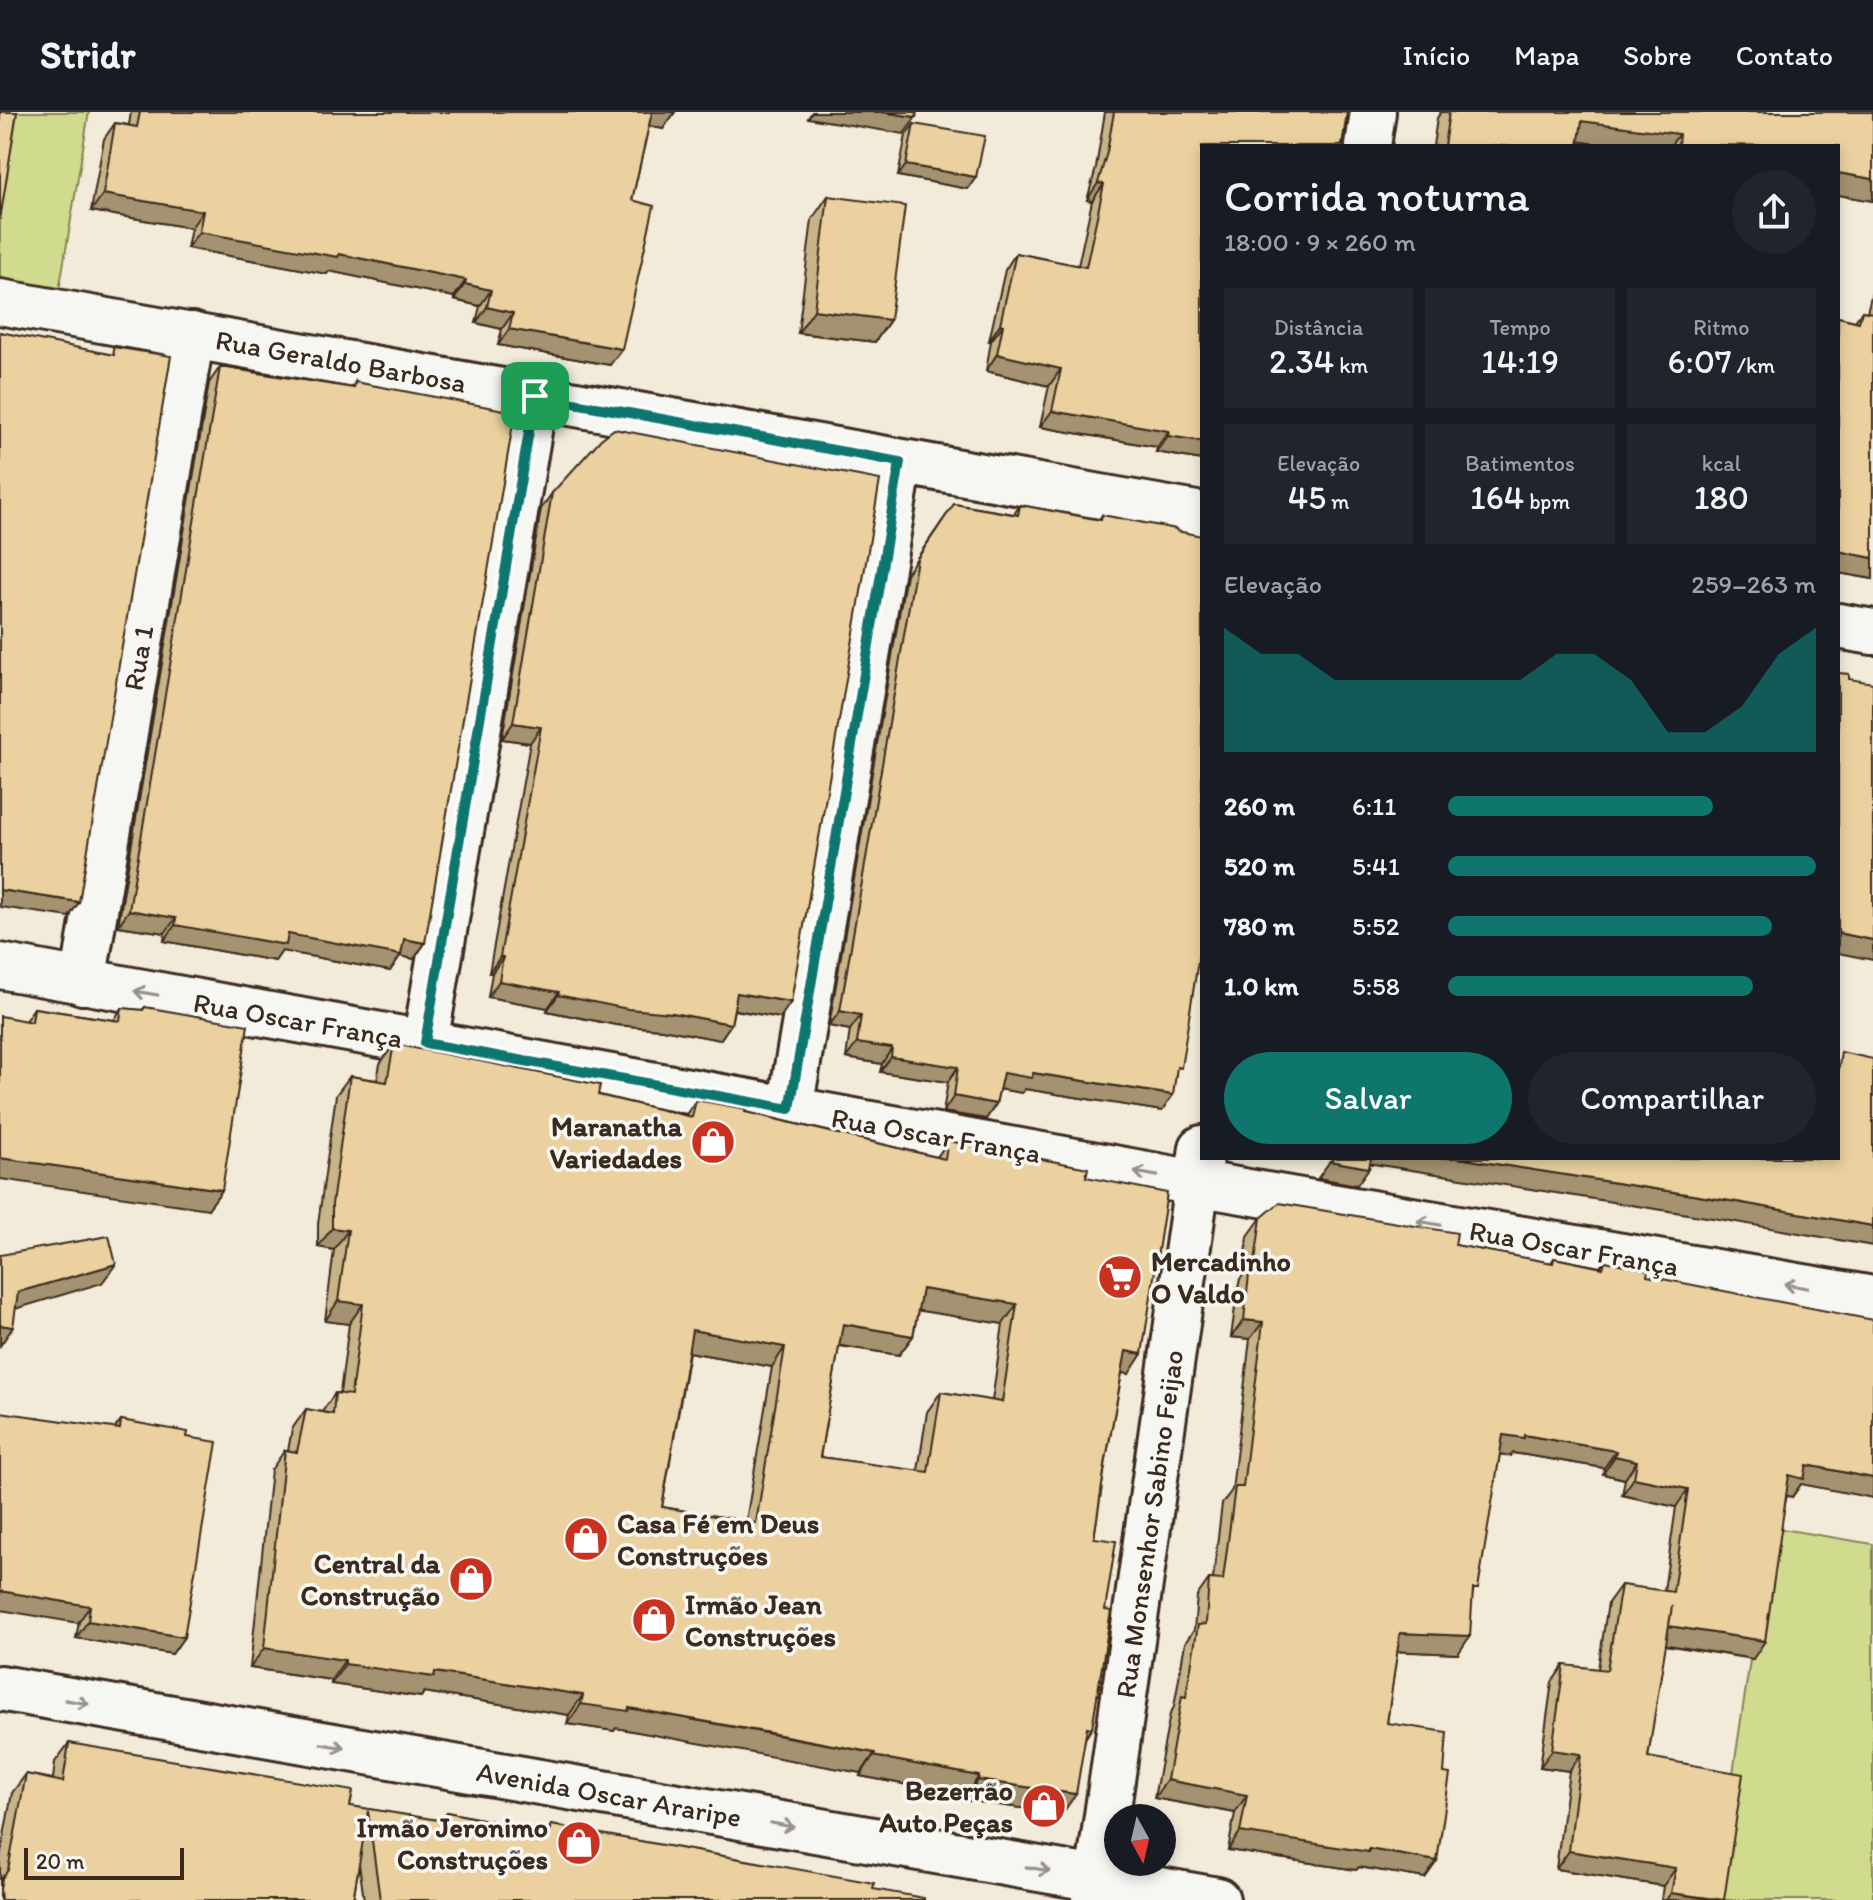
<!DOCTYPE html>
<html lang="pt">
<head>
<meta charset="utf-8">
<style>
  :root { --surface:#171b24; --page:#20242c; --text:#f1f3f6; --muted:#9ea1a6; --line:#363941; --accent:#0f766e }
  body { margin:0; font-family:Itim,sans-serif; background:var(--page); color:var(--text); height:100vh; display:flex; flex-direction:column; font-size:30px; white-space:nowrap }
  * { box-sizing:border-box; margin:0 }
  p { font-size:26px; color:var(--muted) }
  .icon { flex:none; width:44px; height:44px; fill:none; stroke:currentColor; stroke-width:2; stroke-linecap:round; stroke-linejoin:round }
  .map { position:relative; flex:1; overflow:hidden }
  .panel { position:absolute; left:1200px; top:32px; width:640px; height:1016px; display:flex; flex-direction:column; background:var(--surface); border-radius:0px; box-shadow:0 4px 12px #0003 }
  .panel>* { flex:none }
  .needle { width:52px; rotate:172deg }
  .tools { position:absolute; left:1104px; top:1692px; display:grid; gap:16px }
  .tools a { display:grid; place-items:center; width:72px; height:72px; border-radius:50%; background:var(--surface); box-shadow:0 4px 12px #0003; font-size:40px }
  .scale { position:absolute; left:24px; bottom:20px; width:160px; box-sizing:border-box; padding-left:8px; border:4px solid #3b2a1e; border-top:0; font-size:22px; line-height:28px; white-space:nowrap; color:#3b2a1e; -webkit-text-stroke:6px #f6f6f2; paint-order:stroke }
  .pin { position:absolute; display:grid; place-items:center; width:68px; height:68px; color:#fff; margin:-34px; border-radius:16px; box-shadow:0 4px 12px #0006 }
  .round { display:grid; place-items:center; flex:none; width:84px; height:84px; border-radius:42px; background:var(--page) }
  .headline { display:flex; align-items:center; justify-content:space-between; height:136px; padding:0 24px }
  h1 { font-size:44px; font-weight:600; line-height:60px }
  .figures { display:grid; grid-template-columns:repeat(3,1fr); gap:12px; height:136px; padding:8px 24px }
  .figures div { display:grid; align-content:center; border-radius:0px; background:var(--page); text-align:center }
  .figures b { font-size:34px; font-weight:600 }
  .figures small { font-size:22px; font-weight:400 }
  .figures p { font-size:22px }
  .chart { height:224px; padding:16px 24px }
  .chart p { display:flex; justify-content:space-between }
  .chart svg { width:100%; height:144px; margin-top:8px; fill:var(--accent); opacity:.7 }
  .button { display:flex; gap:16px; margin-top:auto; padding:16px 24px }
  .button a { flex:1; height:92px; border-radius:48px; background:var(--accent); color:#fff; font-size:32px; font-weight:600; line-height:92px; text-align:center }
  .button a+a { background:var(--page); color:var(--text) }
  ul { padding:0 24px; list-style:none; font-size:26px }
  li { display:grid; grid-template-columns:128px 96px 1fr; align-items:center; height:60px }
  li i { height:20px; border-radius:10px; background:var(--accent) }
  header { display:flex; align-items:center; gap:48px; box-sizing:border-box; height:112px; padding:0 40px; background:var(--surface); border-bottom:2px solid var(--line) }
  header strong { font-size:38px }
  nav { display:flex; gap:44px; margin-inline-start:auto; font-size:28px }
  .map>svg:first-child { display:block }
  .grass { fill:#d0db8e; stroke:#868256; stroke-width:2 }
  .lines { fill:none; stroke-linecap:round; stroke-linejoin:round }
  .minor-casing { stroke:#3b2a1e; stroke-width:50 }
  .tertiary-casing { stroke:#3b2a1e; stroke-width:50 }
  .minor { stroke:#f6f6f2; stroke-width:44 }
  .tertiary { stroke:#f6f6f2; stroke-width:44 }
  .wall { fill:#c9b489; stroke:#3b2a1e; stroke-width:2; fill-rule:evenodd }
  .shaded-wall { fill:#a4926f; stroke:#3b2a1e; stroke-width:2 }
  .building { fill:#ead19f; stroke:#3b2a1e; stroke-width:2; fill-rule:evenodd }
  .oneway { stroke:#989088 }
  .route-casing { stroke:#fff; stroke-width:16 }
  .route { stroke:#0f766e; stroke-width:10 }
  .labels { text-anchor:middle; dominant-baseline:central; stroke-width:7; stroke-linejoin:round; paint-order:stroke }
  .street-label { font-size:28px; fill:#3b2a1e; stroke:#f6f6f2 }
  .poi-label { font-size:28px; font-weight:bold; fill:#3b2a1e; stroke:#f6f6f2; text-anchor:end }
</style>
</head>
<body>
<header>
<strong>Stridr</strong>
<nav><a>Início</a><a>Mapa</a><a>Sobre</a><a>Contato</a></nav>
</header>
<div class="map">
<svg width="1873" height="1788" viewBox="0 0 1873 1788">
  <rect width="100%" height="100%" fill="#f2ebd9"/>
  <filter id="ink" filterUnits="userSpaceOnUse"><feTurbulence type="fractalNoise" baseFrequency=".0125" numOctaves="2"/><feDisplacementMap in="SourceGraphic" scale="16" xChannelSelector="R" yChannelSelector="G"/><feConvolveMatrix kernelMatrix="1 2 1 2 8 2 1 2 1" color-interpolation-filters="sRGB"/></filter>
  <g filter="url(#ink)">
    <g class="grass">
      <path d="M8,0h81l-30,179 -59,-11v-121z"/>
      <path d="M1770,1415l103,17v356h-159z"/>
    </g>
    <g class="lines">
      <g class="minor-casing">
        <g id="minor">
          <path d="M1368,34l5,-34"/>
          <path d="M0,190l1202,213"/>
          <path d="M1838,514l35,6"/>
          <path d="M83,870l109,-647"/>
          <path d="M425,931l110,-647"/>
          <path d="M790,997l110,-647"/>
          <path d="M1095,1788l107,-752"/>
        </g>
      </g>
      <g class="tertiary-casing">
        <g id="tertiary">
          <path d="M0,854l1196,217 677,116"/>
          <path d="M0,1576l1217,212"/>
        </g>
      </g>
      <use href="#minor" class="minor"/>
      <use href="#tertiary" class="tertiary"/>
    </g>
    <g class="wall">
      <path d="M131,0h544l-12,17 -14,-4 -17,75 -22,165 -112,-20 4,-16 -26,-6 4,-17 -26,-6v-3l-125,-26 -2,3 -140,-26 4,-20 -100,-17 13,-72 11,-16 14,2z"/>
      <path d="M1105,0h242l-145,34v314l-46,-8 1,-5 -117,-20 9,-41 -63,-15 5,-30h-2l16,-71 11,-17 62,13 14,-65 -5,-1 9,-32z"/>
      <path d="M1441,0h432v89l-35,-6v-49h-226l-33,-4 -1,4h-145l4,-28z"/>
      <path d="M914,12l62,53 -8,12 -70,-13 8,-41z"/>
      <path d="M828,84l62,124 -15,22 -77,-9 14,-114z"/>
      <path d="M1873,176v291l-35,-6v-256l17,4 7,-10 5,1z"/>
      <path d="M220,255l132,21 3,-6 70,561 -11,16 -14,-3 -10,15 -108,-20 -7,10 -111,-20 1,-8 -47,-7 91,-543z"/>
      <path d="M552,381l228,525 -46,-8 -3,14 -11,16 -58,-11 -46,-4 -69,-14 1,-3 -60,-11 4,-24h-3l41,-230 -28,-4 39,-230z"/>
      <path d="M954,392l60,10 6,-9 79,14 3,-4 74,559 -14,37 -137,-22 -3,4 -23,-4 -3,15 -10,15 -43,-7 5,-30 -68,-10 2,-8 -36,-6 4,-28 -21,-4 77,-452z"/>
      <path d="M145,895l77,183 -14,19 -183,-188 9,-13 80,12 8,-12 20,2z"/>
      <path d="M394,932l291,72 11,-16 241,57 11,-16 138,36 43,197 -7,-1 -16,86 -12,79 -9,201 -23,75 -97,-14 1,-4 -106,-20 1,-3 -104,-20 -141,-25 -2,3 -47,-7 2,-9 -145,-23 -3,5 -90,-13v-4l-81,-12 21,-198 14,-20 3,1 4,-22 14,-20 16,3 13,-19h5l9,-69 -24,-3 9,-71 -16,-3v-23l18,-129 14,-19 27,4 3,-16zM918,1198l85,14 -11,77 -51,-9 -14,20 -9,59 -98,-14 19,-111 60,9 14,-19zM689,1240l83,15 -26,154 -84,-14z"/>
      <path d="M1261,1106l194,27 96,18 3,-5 46,9 5,-6 42,15 154,208 -9,13 -5,-2 -34,164 -88,-14 -17,112 76,143h-63l2,-14 -107,-17 13,-98 -29,-4 12,-85 12,-17 34,4 10,-66 13,-18 43,6 12,-84 -54,-12 3,-16 -22,-5 1,-6 -91,-15 -2,3 -11,-2 -28,143 -14,57 -61,-3 -10,72 50,138 -12,17 -66,-11 -3,3 -128,-20 7,-37 -81,-15 16,-84 4,-7 11,-64 9,-13 3,-34 12,-17h4l9,-75 10,-14 18,-151 -19,-2 6,-44 3,-14 4,-5 4,-38z"/>
      <path d="M121,1308l66,17 -3,200 -12,17 -96,-16 39,-210z"/>
      <path d="M69,1631l281,63 91,15 6,-9 100,20 4,-7 373,75h-560l-5,-36 -6,36h-353v-43l12,-64 14,-19 27,5 2,-17z"/>
    </g>
    <g class="shaded-wall">
      <path d="M650,0h25l-12,17 -21,-5z"/>
      <path d="M812,0h70l34,5 -12,17 -96,-16z"/>
      <path d="M1582,9l97,13 -9,12h-58l-43,-6z"/>
      <path d="M906,53l70,12 -8,12 -70,-13z"/>
      <path d="M1838,61l35,6v22l-35,-6z"/>
      <path d="M1098,71l6,1 -12,17 -5,-1z"/>
      <path d="M103,82l100,17 -12,17 -100,-17z"/>
      <path d="M199,120l140,22 127,26 -12,17 -125,-26 -2,3 -140,-26z"/>
      <path d="M465,172l26,6 -11,16 -26,-6z"/>
      <path d="M487,195l26,6 -11,16 -26,-6z"/>
      <path d="M814,198l76,10 -15,22 -77,-9z"/>
      <path d="M1000,212l3,1 -12,16h-2z"/>
      <path d="M509,217l113,20 -12,16 -112,-20z"/>
      <path d="M997,242l64,15 -12,17 -63,-15z"/>
      <path d="M1052,299l117,20 -12,16 -117,-20z"/>
      <path d="M1168,324l34,5v19l-46,-8z"/>
      <path d="M1838,439l35,7v21l-35,-6z"/>
      <path d="M513,611l28,4 -11,16 -28,-4z"/>
      <path d="M0,778l79,12 -10,15 -69,-10z"/>
      <path d="M129,798l47,8 -11,15 -47,-7z"/>
      <path d="M175,813l113,9 116,5 21,4 -11,16 -14,-3 -10,15 -108,-20 -7,10 -111,-20z"/>
      <path d="M1838,821l35,7v20l-35,-7z"/>
      <path d="M500,845h3l-11,16h-3z"/>
      <path d="M499,869l60,11 -11,16 -60,-11z"/>
      <path d="M737,881l54,9 -11,16 -54,-10z"/>
      <path d="M558,883l115,18 58,11 -11,16 -58,-11 -46,-4 -69,-14z"/>
      <path d="M840,899l21,4 -11,15 -21,-4z"/>
      <path d="M857,931l35,5 -10,16 -36,-6z"/>
      <path d="M891,945l67,10 -10,15 -68,-10z"/>
      <path d="M1003,961h30l140,22 -11,16 -137,-22 -3,4 -30,-5z"/>
      <path d="M954,984l42,8 -10,15 -43,-7z"/>
      <path d="M0,1046l222,32 -14,19 -208,-30z"/>
      <path d="M1364,1046h94l279,44 136,24v20l-148,-26 -364,-58z"/>
      <path d="M1330,1049l39,7 -12,17 -39,-7z"/>
      <path d="M332,1116l16,2 -14,20 -16,-3z"/>
      <path d="M116,1152l-14,19 -97,29 13,-20z"/>
      <path d="M922,1177l95,15 -14,20 -95,-15z"/>
      <path d="M338,1189l25,3 -14,20 -24,-3z"/>
      <path d="M1244,1208l19,2 -13,17 -19,-2z"/>
      <path d="M843,1212l70,12 -14,19 -70,-11z"/>
      <path d="M0,1213l13,2 -13,19z"/>
      <path d="M692,1218l93,17 -13,20 -94,-17z"/>
      <path d="M1126,1239l16,3 -13,20 -17,-3z"/>
      <path d="M1503,1323h21l92,16 -12,17 -91,-15 -2,3 -20,-3z"/>
      <path d="M1615,1344l22,5 -12,18 -22,-5z"/>
      <path d="M1807,1353l66,13v20l-72,-14 -9,13 -15,-4 12,-18z"/>
      <path d="M1634,1366l54,11 -12,18 -54,-12z"/>
      <path d="M0,1479l90,15 -12,17 -78,-13z"/>
      <path d="M88,1509l96,16 -12,17 -96,-16z"/>
      <path d="M1669,1514l96,15 -12,18 -97,-16z"/>
      <path d="M1400,1521l70,3 -12,18 -70,-3z"/>
      <path d="M264,1536l81,12 -14,20 -81,-12z"/>
      <path d="M345,1552l90,8 148,23 -14,20 -145,-23 -3,5 -90,-13z"/>
      <path d="M581,1592l48,4 246,45 -14,20 -245,-45 -2,3 -47,-7z"/>
      <path d="M1087,1615l5,1 -13,20z"/>
      <path d="M1552,1638l29,4 -12,17 -29,-4z"/>
      <path d="M873,1644l106,20 -13,20 -106,-20z"/>
      <path d="M978,1668l98,14 -14,20 -97,-14z"/>
      <path d="M1167,1668l80,15 -12,18 -81,-15z"/>
      <path d="M1240,1720l129,17 68,12 -12,17 -66,-11 -3,3 -128,-20z"/>
      <path d="M1569,1739l107,17 -13,18 -107,-17z"/>
      <path d="M1671,1781l45,7h-50z"/>
    </g>
    <g class="building">
      <path d="M0,0h17l-17,108z"/>
      <path d="M140,0h512l-20,88 22,6 -32,143 -113,-20 4,-16 -26,-6 4,-17 -26,-6 1,-4 -127,-26 -1,3 -139,-25 4,-21 -100,-17 12,-71 22,4z"/>
      <path d="M882,0h35l-1,5z"/>
      <path d="M1114,0h233l-5,34h-140v295l-34,-5 1,-5 -117,-20 9,-42 -64,-15 6,-29 -3,-1 16,-71 70,14 18,-83 -6,-1 9,-31z"/>
      <path d="M1449,0h424v67l-35,-6v-27l-160,-1 1,-11 -97,-13 -4,25h-134z"/>
      <path d="M914,12l71,12 -9,41 -70,-12z"/>
      <path d="M828,84l77,10 -15,114 -76,-10z"/>
      <path d="M1862,199l11,2v245l-35,-7v-234l21,5z"/>
      <path d="M0,220l114,23 -1,-8 58,9 -92,546 -79,-12z"/>
      <path d="M220,255l134,21 1,-6 160,30 -90,531 -21,-4 -3,16 -113,-21 -2,11 -111,-20 1,-7 -47,-8z"/>
      <path d="M614,317l266,51 -89,522 -54,-9 -6,31 -58,-11 -45,-4 -70,-14 1,-3 -60,-11 4,-24h-3l41,-230 -28,-4 39,-230 49,-54z"/>
      <path d="M954,392l64,11 2,-10 81,15 1,-5 74,14 1,2 25,5v400l-21,132 -4,-1 -4,28 -140,-22 -1,5 -29,-5 -7,31 -42,-8 4,-29 -67,-10 1,-9 -35,-5 4,-28 -21,-4 77,-452z"/>
      <path d="M1838,561l11,1v5l24,4v257l-35,-7z"/>
      <path d="M145,895l103,18 -26,165 -222,-32v-142l32,6 2,-14 86,13 2,-13 21,2z"/>
      <path d="M394,932l206,41 -2,10 94,22 4,-17 50,9 -1,3 200,47 3,-18 140,27 -2,9 81,16 -25,161 -16,-3 -20,108 -12,79 22,3 -11,69 6,1 -19,117 -5,-1 -11,67 -98,-14 1,-4 -106,-20 2,-3 -105,-20 -141,-25 -1,3 -47,-7 2,-9 -148,-23 -1,5 -89,-13v-4l-81,-12 21,-198 12,2 9,-43 27,5 2,-21 16,2 12,-91 -25,-3 10,-71 -16,-2v-24l18,-128 37,6zM922,1177l95,15 -15,98 -61,-10 -13,80 -108,-15 23,-133 70,12zM692,1218l93,17 -29,176 -94,-16z"/>
      <path d="M1841,940l32,7v167l-136,-24 -279,-44h380v-86z"/>
      <path d="M1334,1046h37l-2,10 -39,-7z"/>
      <path d="M1279,1091l178,30 -2,12 98,18 1,-5 49,10 2,-7 43,9 -1,6 226,44v158l-66,-13 -3,14 -15,-4 -24,166 -96,-15 3,-20 -24,151 95,17 -19,126 -53,-7 5,-25 -107,-17 12,-97 -29,-4 12,-85 43,5 14,-85 52,7 15,-103 -54,-11 3,-17 -22,-5 1,-5 -92,-16v3l-21,-3 -25,154h-5l-3,47 -70,-3 -13,90 60,9 -3,41 6,1 -13,87 -68,-12v3l-129,-20 7,-37 -80,-15 15,-84 4,1 12,-72 8,-1 3,-45 14,1 12,-93h8l20,-165 -19,-2 5,-45 3,-14 3,1 6,-44z"/>
      <path d="M109,1124l7,28 -98,28 -5,35 -13,-2v-70z"/>
      <path d="M0,1300l120,17 1,-9 67,12 -1,5 30,5 -33,195 -96,-16 2,-15 -90,-15z"/>
      <path d="M69,1631l284,48 -3,15 95,15 2,-9 103,21 1,-8 323,58 -1,6 51,9v2h-544l-12,-89 -15,89h-352l-1,-11 2,-11 6,-8 18,-96 37,8z"/>
    </g>
    <defs><path id="oneway-shaft" d="M-6 0H5M1.5-3L5.5 0L1.5 3" fill="none" stroke-width="1.6" stroke-linecap="round" stroke-linejoin="round" transform="scale(2)"/></defs>
    <g class="oneway">
      <use href="#oneway-shaft" transform="translate(146 881) rotate(-170)"/>
      <use href="#oneway-shaft" transform="translate(1146 1062) rotate(-170)"/>
      <use href="#oneway-shaft" transform="translate(1429 1111) rotate(-170)"/>
      <use href="#oneway-shaft" transform="translate(1796 1174) rotate(-170)"/>
      <use href="#oneway-shaft" transform="translate(77 1590) rotate(10)"/>
      <use href="#oneway-shaft" transform="translate(333 1634) rotate(10)"/>
      <use href="#oneway-shaft" transform="translate(782 1713) rotate(10)"/>
      <use href="#oneway-shaft" transform="translate(1038 1757) rotate(10)"/>
    </g>
  </g>
  <g class="lines" filter="url(#ink)">
    <g class="route-casing">
      <path id="route" d="M535,284l365,66 -110,647 -365,-66z"/>
    </g>
    <use href="#route" class="route"/>
  </g>
  <defs>
    <g id="shop-disc" transform="scale(2.3)"><circle r="9.5" fill="#c8321e" stroke="#f6f6f2"/><path d="M-5-2.5h2.3a2.7 3.5 0 0 1 5.4 0H5L5.5 6h-11ZM-1.5-2.5h3a1.5 2.3 0 0 0-3 0Z" fill="#fff"/></g>
    <g id="supermarket-disc" transform="scale(2.3)"><circle r="9.5" fill="#c8321e" stroke="#f6f6f2"/><path d="M-6-5.5h2.5l.6 2H6L4.5 2H-2.5L-4.4-4H-6ZM-1.5 3.2a1.3 1.3 0 1 0 .1 0ZM3 3.2a1.3 1.3 0 1 0 .1 0Z" fill="#fff"/></g>
  </defs>
  <g fill-rule="evenodd">
    <use href="#shop-disc" x="713" y="1030"/>
    <use href="#supermarket-disc" x="1120" y="1165"/>
    <use href="#shop-disc" x="586" y="1427"/>
    <use href="#shop-disc" x="471" y="1467"/>
    <use href="#shop-disc" x="654" y="1508"/>
    <use href="#shop-disc" x="1044" y="1694"/>
    <use href="#shop-disc" x="579" y="1731"/>
  </g>
  <g class="labels">
    <g class="street-label">
      <text transform="translate(341 249) rotate(10)">Rua Geraldo Barbosa</text>
      <text transform="translate(138 546) rotate(-80)">Rua 1</text>
      <text transform="translate(298 908) rotate(10)">Rua Oscar França</text>
      <text transform="translate(936 1023) rotate(10)">Rua Oscar França</text>
      <text transform="translate(1574 1136) rotate(10)">Rua Oscar França</text>
      <text transform="translate(1149 1412) rotate(-82)">Rua Monsenhor Sabino Feijao</text>
      <text transform="translate(609 1682) rotate(10)">Avenida Oscar Araripe</text>
    </g>
    <g class="poi-label">
      <text x="682" y="1014">Maranatha<tspan x="682" dy="32">Variedades</tspan></text>
      <text x="1151" y="1149" text-anchor="start">Mercadinho<tspan x="1151" dy="32">O Valdo</tspan></text>
      <text x="617" y="1411" text-anchor="start">Casa Fé em Deus<tspan x="617" dy="32">Construções</tspan></text>
      <text x="440" y="1451">Central da<tspan x="440" dy="32">Construção</tspan></text>
      <text x="685" y="1492" text-anchor="start">Irmão Jean<tspan x="685" dy="32">Construções</tspan></text>
      <text x="1013" y="1678">Bezerrão<tspan x="1013" dy="32">Auto Peças</tspan></text>
      <text x="548" y="1715">Irmão Jeronimo<tspan x="548" dy="32">Construções</tspan></text>
    </g>
  </g>
</svg>
<div class="tools">
<a><svg class="needle" viewBox="-14 -14 28 28"><path d="M0-13l5 13h-10z" fill="#e53935"/><path d="M0 13l5-13h-10z" fill="#9ea1a6"/></svg></a>
</div>
<div class="scale">20 m</div>
<div class="pin" style="left:535px;top:284px;background:#1e9e55"><svg class="icon" aria-label="arrive" viewBox="0 0 24 24"><path d="M6 21V4h12l-3 4 3 4H6"/></svg></div>
<section class="panel">
<div class="headline"><div><h1>Corrida noturna</h1><p>18:00 · 9 × 260 m</p></div><a class="round"><svg class="icon" aria-label="share" viewBox="0 0 24 24"><path d="M12 15V3M7 8l5-5 5 5M5 13v7h14v-7"/></svg></a></div>
<div class="figures">
<div><p>Distância</p><b>2.34<small> km</small></b></div>
<div><p>Tempo</p><b>14:19</b></div>
<div><p>Ritmo</p><b>6:07<small> /km</small></b></div>
</div>
<div class="figures">
<div><p>Elevação</p><b>45<small> m</small></b></div>
<div><p>Batimentos</p><b>164<small> bpm</small></b></div>
<div><p>kcal</p><b>180</b></div>
</div>
<div class="chart"><p><span>Elevação</span>259–263 m</p>
<svg viewBox="0 0 160 44" preserveAspectRatio="none"><path d="M0 44V6L10 14L20 14L30 22L40 22L50 22L60 22L70 22L80 22L90 14L100 14L110 22L120 38L130 38L140 30L150 14L160 6V44z"/></svg>
</div>
<ul>
<li><b>260 m</b>6:11<i style="width:72%"></i></li>
<li><b>520 m</b>5:41<i style="width:100%"></i></li>
<li><b>780 m</b>5:52<i style="width:88%"></i></li>
<li><b>1.0 km</b>5:58<i style="width:83%"></i></li>
</ul>
<div class="button"><a>Salvar</a><a>Compartilhar</a></div>
</section>
</div>
</body>
</html>
